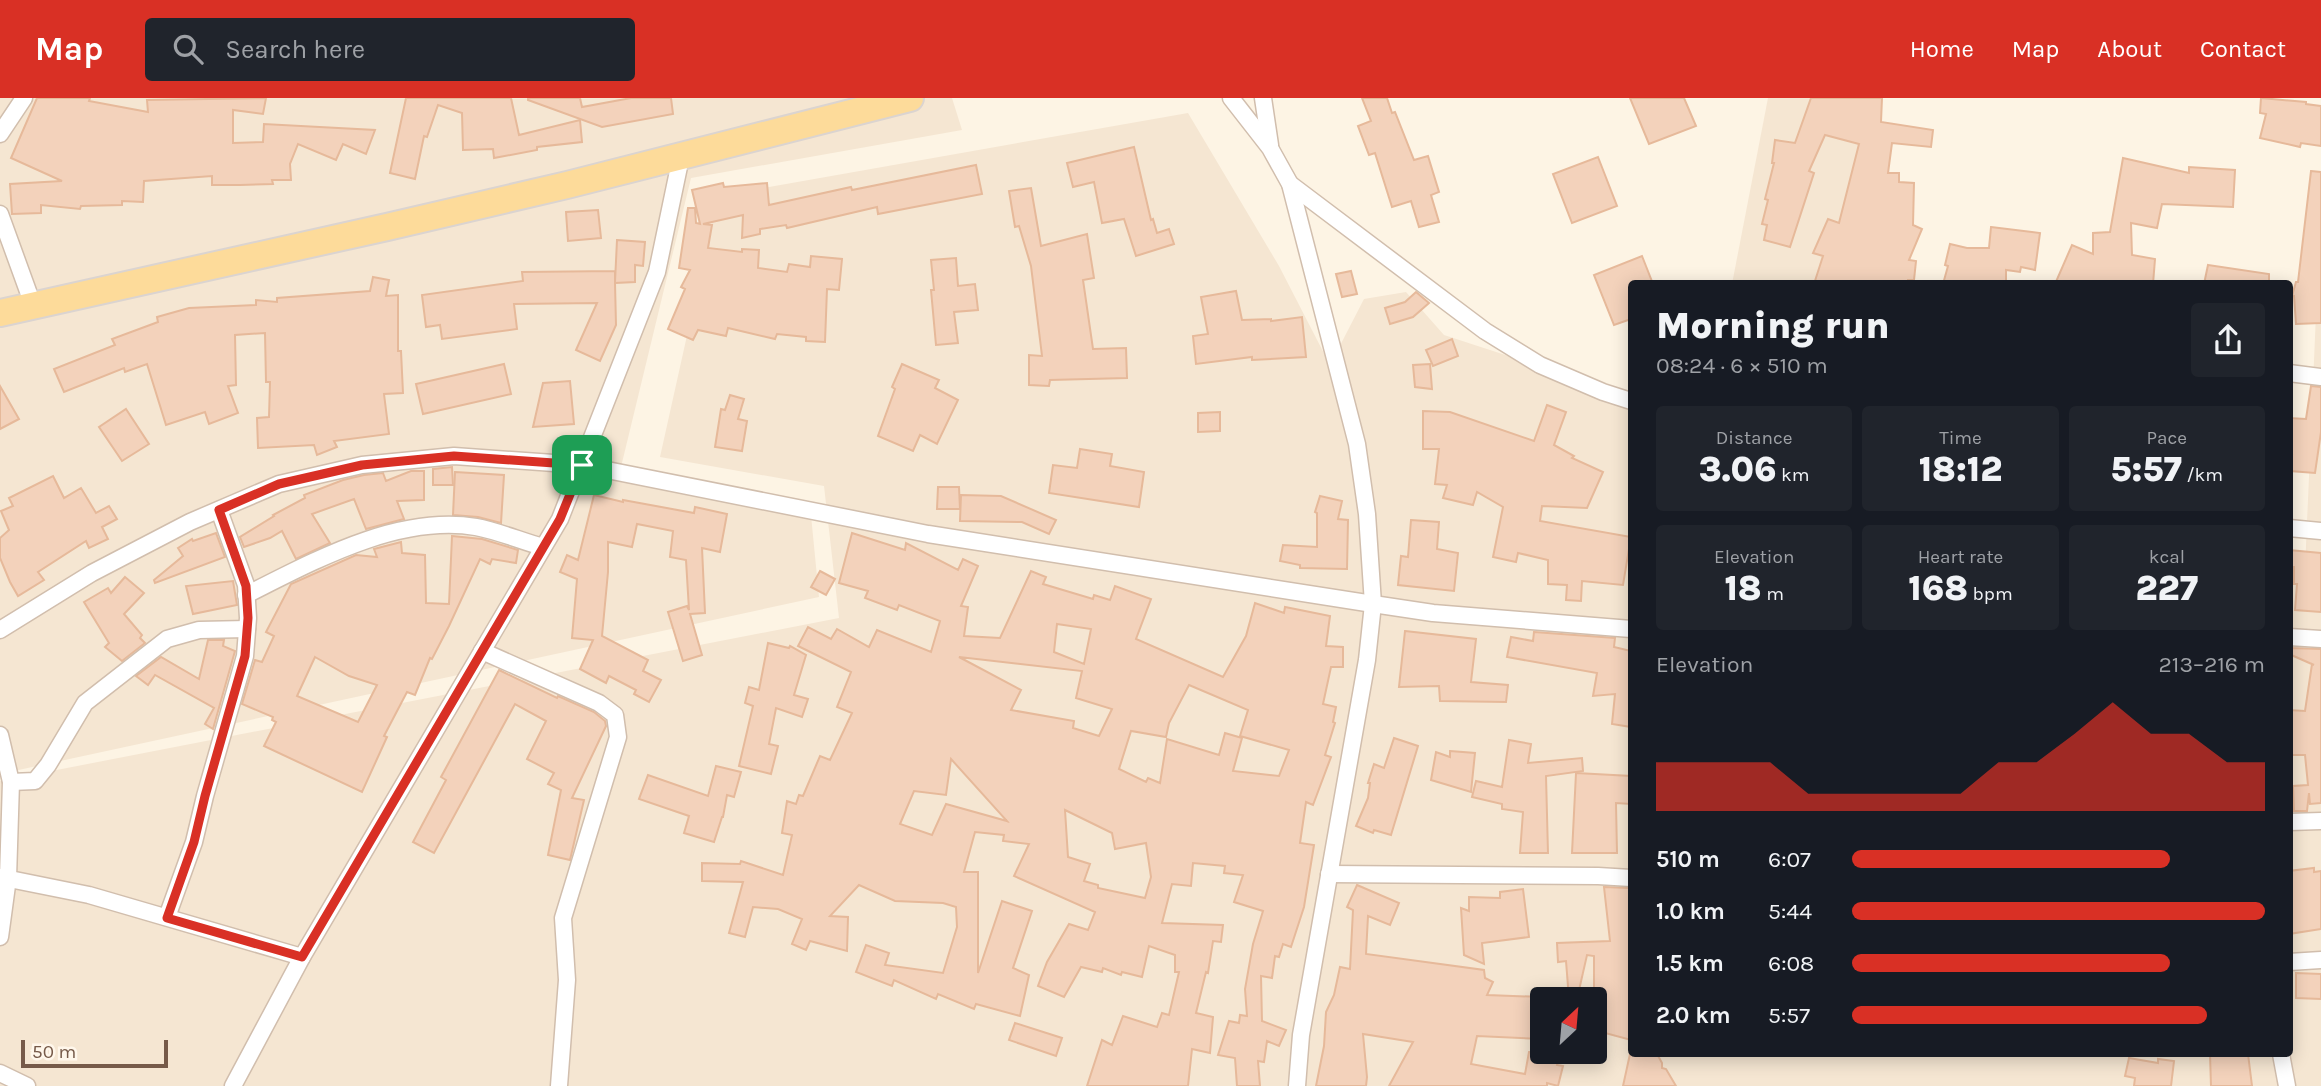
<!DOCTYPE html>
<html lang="en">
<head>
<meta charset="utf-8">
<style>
  :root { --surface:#171b24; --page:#20242c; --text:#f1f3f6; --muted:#9ea1a6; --accent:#d93025 }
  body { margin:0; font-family:Karla,sans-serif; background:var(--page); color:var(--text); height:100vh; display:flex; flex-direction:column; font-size:26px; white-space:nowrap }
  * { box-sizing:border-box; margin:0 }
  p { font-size:23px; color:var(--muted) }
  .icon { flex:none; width:38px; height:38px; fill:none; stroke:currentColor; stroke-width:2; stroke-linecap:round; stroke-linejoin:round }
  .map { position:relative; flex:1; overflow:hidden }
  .details { position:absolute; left:1628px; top:182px; width:665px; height:777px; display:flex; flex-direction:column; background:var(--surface); border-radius:7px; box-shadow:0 4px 18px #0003 }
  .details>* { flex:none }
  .needle { width:46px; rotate:26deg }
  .fabs { position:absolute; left:1530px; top:889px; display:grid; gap:14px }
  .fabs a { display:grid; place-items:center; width:77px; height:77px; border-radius:7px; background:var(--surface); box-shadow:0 4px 18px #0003; font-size:35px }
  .scale { position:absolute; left:21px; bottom:18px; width:147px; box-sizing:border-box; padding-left:7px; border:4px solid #765a49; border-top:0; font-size:19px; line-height:24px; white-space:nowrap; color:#765a49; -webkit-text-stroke:5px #fff7eb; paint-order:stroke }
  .pin { position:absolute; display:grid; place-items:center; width:60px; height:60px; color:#fff; margin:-30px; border-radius:14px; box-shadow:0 4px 10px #0006 }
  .round { display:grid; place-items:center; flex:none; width:74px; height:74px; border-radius:7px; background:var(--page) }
  .overview { display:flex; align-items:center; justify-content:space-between; height:119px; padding:0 28px }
  h1 { font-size:38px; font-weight:800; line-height:52px }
  .figures { display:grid; grid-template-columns:repeat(3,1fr); gap:10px; height:119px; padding:7px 28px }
  .figures div { display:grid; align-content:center; border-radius:7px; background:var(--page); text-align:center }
  .figures b { font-size:35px; font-weight:800 }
  .figures small { font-size:19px; font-weight:400 }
  .figures p { font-size:19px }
  .chart { height:196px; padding:14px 28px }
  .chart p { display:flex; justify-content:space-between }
  .chart svg { width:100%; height:126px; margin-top:7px; fill:var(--accent); opacity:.7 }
  ul { padding:0 28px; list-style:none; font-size:23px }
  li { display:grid; grid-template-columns:112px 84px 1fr; align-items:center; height:52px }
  li i { height:18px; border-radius:9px; background:var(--accent) }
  header { display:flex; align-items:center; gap:42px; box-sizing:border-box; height:98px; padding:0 35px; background:var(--accent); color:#fff }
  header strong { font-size:33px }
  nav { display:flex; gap:38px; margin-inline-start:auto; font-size:24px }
  .search { width:490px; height:63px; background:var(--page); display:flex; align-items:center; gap:18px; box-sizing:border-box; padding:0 24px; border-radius:7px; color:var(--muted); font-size:26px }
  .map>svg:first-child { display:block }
  .residential { fill:#f5e6d2; fill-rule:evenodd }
  .building { fill:#f3d2bb; stroke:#e6b99a; stroke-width:2; fill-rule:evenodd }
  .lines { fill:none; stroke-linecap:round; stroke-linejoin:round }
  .minor-casing { stroke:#d1bead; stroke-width:19 }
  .primary-casing { stroke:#dbd4d0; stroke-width:30 }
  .minor { stroke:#fff; stroke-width:16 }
  .primary { stroke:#fddb9a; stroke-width:26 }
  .route-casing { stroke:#fff; stroke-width:14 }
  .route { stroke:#d93025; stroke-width:9 }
</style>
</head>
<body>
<header>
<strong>Map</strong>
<div class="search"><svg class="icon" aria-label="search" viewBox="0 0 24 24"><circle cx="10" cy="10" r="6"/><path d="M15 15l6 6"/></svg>Search here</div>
<nav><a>Home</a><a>Map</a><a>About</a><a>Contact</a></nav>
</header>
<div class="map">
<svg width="2321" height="988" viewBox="0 0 2321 988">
  <rect width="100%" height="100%" fill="#fdf4e4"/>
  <g class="residential">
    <path d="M0,0h952l10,32 -271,48 -70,289 189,38 9,92 -819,177z"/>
    <path d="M1768,0h107l-5,185 -138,1z"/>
    <path d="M1188,15l91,153 51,99 34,-66 42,-7 38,43 187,61v658h658v-486l16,1 16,-371v888h-2321v-305l839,-163 -15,-132 -164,-29 58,-261zM1542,901h52v53h-52z"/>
  </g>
  <g class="building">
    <path d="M37,0h53l-1,3 59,11 -1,-12 119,-2 -3,16 -30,-4v33l30,-1 1,-18 111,6 -9,24 -23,-10 -7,16 -38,-16 -8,20 1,16h-19l1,4 -33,1h-28v-9l-68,5 -1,21 -21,-1v4l-41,1 -1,3 -39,-4v8l-29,1 -2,-30 52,-3 -51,-23z"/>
    <path d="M406,0h105l8,37 61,-15 2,22 -45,5v3l-43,8 -1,-9 -30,1 -1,-37 -24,-8 -11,32 -3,-1 -9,43 -25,-6z"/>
    <path d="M528,0h52l2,9 49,-9h40l2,16 -71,13 -74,-27z"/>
    <path d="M1362,0h25l5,15 3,-1 19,48 14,-4 11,36 -8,3 8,27 -20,5 -8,-26 -19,6 -17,-54 -6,2 -11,-29 13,-5z"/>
    <path d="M1630,0h54l12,28 -47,18z"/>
    <path d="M1811,0h71l-1,24 52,8 -2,17 -39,-4 -4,30h11v9l15,1 -1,42 9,4 -13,31 7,1 -2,19h-6v4h-94l9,-28 -10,-3 15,-34 11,4 20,-79 -34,-9 -16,36 5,2 -24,74 -26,-7 3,-15 -5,-1 6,-24 -3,-1 9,-36h-2l3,-23 20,3z"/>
    <path d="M2261,0l45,4v2l15,2v40l-20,-3 -1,4 -40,-9 6,-24 -6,-1z"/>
    <path d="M1134,49l17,73 2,-1 4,14 12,-4 5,15 -38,12 -12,-37 -22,4 -8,-41 -21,5 -6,-24z"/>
    <path d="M1598,59l19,49 -45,17 -19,-49z"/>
    <path d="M2123,60l66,15v-6l46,3 -2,37 -71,-3 -5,24 -26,-5 1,32 23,4 -2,25h-98l17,-39 21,9v-21l17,-1z"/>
    <path d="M976,67l6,29 -104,20 -1,-7 -90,21 -1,-3 -26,4v5l-18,4 1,-23 -40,9 9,1 -4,23 34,4v-3l17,1 -1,18 29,4 2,-8 21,3 1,-11 31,3 -3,31 -12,-1 -2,53 -19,-1v-4l-29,-3 -2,5 -47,-11 -2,8 -28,-6 -5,10 -25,-11 17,-40 -4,-2 9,-17 -11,-2 9,-60h7l1,15 4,1 -8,-34 31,-7 1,4 43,-4 2,22 82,-18 1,3z"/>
    <path d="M2311,73l10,1v151l-25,1 -2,-28h-2l4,-14h2z"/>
    <path d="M1031,90l10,58 46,-12 7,44 -11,2 10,69 33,-1 1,30 -77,2 -1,6 -20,-1v-30l13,1 -11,-90 -12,-40 -4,1 -6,-36z"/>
    <path d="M598,112l3,28 -33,3 -2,-29z"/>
    <path d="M1991,129l49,6 -5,37 -14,-3 -1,5 -14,-2v14h-63l5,-18 -3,-1 5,-21 17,4h22z"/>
    <path d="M617,142l28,2 -2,24 -8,-1v17l-20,1 1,42 -16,36 -24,-11 21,-47 -83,1 3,25 -75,10 -2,-14 -14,2 -4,-32 101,-14 -1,-9 93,-1v11z"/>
    <path d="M1642,158l11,28h-22v35l-17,6 -20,-50z"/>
    <path d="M956,160l2,28 17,-2 3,26 -24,2 4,31 -22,2 -5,-55h3l-3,-30z"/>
    <path d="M2208,167l61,9v10h-65z"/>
    <path d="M1351,173l6,23 -15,3 -6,-23z"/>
    <path d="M373,179l16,3 -3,16 12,-1v56h3l2,42 -19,1 5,40 -55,7 3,6 -20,8 -3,-10 -56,3 -1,-30 12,-1 1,-35h-4l-1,-49 -30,2 1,50 -8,1 10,27 -29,11 -4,-12 -39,13 -19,-61 -22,8 -1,-4 -60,24 -10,-23 61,-24 -3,-6 46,-17 -1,-5 32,-9 67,-3v-5l21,2v-4l93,-7z"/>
    <path d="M1236,193l6,29 29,-1v2l31,-4 4,40 -54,3v-3l-56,7 -3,-28 15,-2 -7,-37z"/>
    <path d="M1416,194l13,11 -16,14 -23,7 -5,-16 20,-6z"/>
    <path d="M1452,241l6,17 -25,10 -7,-16z"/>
    <path d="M504,266l7,30 -88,20 -7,-30z"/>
    <path d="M902,266l37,16 -4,8 23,12 -21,44 -17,-9 -7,16 -35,-15 17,-47 -3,-2z"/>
    <path d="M1430,266l2,25 -17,-2 -2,-22z"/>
    <path d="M570,283l4,43 -41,3 10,-44z"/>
    <path d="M0,288l19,33 -19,10z"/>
    <path d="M2311,288l10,1v45l-6,41 -25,-2 2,-16h-3v-37l17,1z"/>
    <path d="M730,297l14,4 -6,20 9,2 -5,30 -27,-4 6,-38 4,1z"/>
    <path d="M1547,307l19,7 -12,33 20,11 -2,2 31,14 -16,36 -45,-2 -2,15 91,16 -8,48 -41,-4 -1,20 -15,-1 1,-15 -19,-1v-24l-30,-7 -2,9 -23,-5 10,-50 -26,-15 -4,13 -30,-7 4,-13 -12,-1 4,-35h-16v-38l27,1 84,29z"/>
    <path d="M126,311l23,35 -27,17 -23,-34z"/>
    <path d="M1220,314v19l-22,1v-19z"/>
    <path d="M1080,351l32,5 -2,12 34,6 -5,35 -90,-14 4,-28 24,3z"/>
    <path d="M452,369l1,18h-20v-16z"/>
    <path d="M411,373h13v29l-27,1 7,18 -38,10 -12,-30 -42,15 18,29 -34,16 -14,-28 -12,7 -26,9 -4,-10 34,-21 -1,-1 32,-17 -1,-3 39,-15 21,-5 19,-2 3,8z"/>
    <path d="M455,374l49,3 -3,48 -23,-6 -25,-2z"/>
    <path d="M53,378l11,22 17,-10 15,25 13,-7 8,13 -15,8 6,12 -19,9 -3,-7 -48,31 6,8 -26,16 -8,-14 -10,-24v-20l9,-8 -8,-19 12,-5 -4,-8z"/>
    <path d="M938,389h21l1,22h-23z"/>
    <path d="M594,397l29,7v-2l71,13 1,-6 32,7 -7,38 -18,-4 3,65 -15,1 12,41 -19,6 -15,-49 19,-6 2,4 -3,-50 -16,-3 3,-26 -36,-7 -5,23 -24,-5v30l-6,64 46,24 -5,11 18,9 -12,22 -15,-8 2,-4 -27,-14 -3,7 -26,-14 13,-29 -21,-2 5,-59 -17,-7 7,-17 11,5z"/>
    <path d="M961,397l40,1 55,24 -7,14 -27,-12 -62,-1z"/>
    <path d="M1320,398l22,5 -4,18 10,1 -1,49 -47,-1v-3l-20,-4 3,-16 34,2v-34l-2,-1z"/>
    <path d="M1411,422l28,2 -2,27 21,4 -4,38 -56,-6 3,-29 7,1z"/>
    <path d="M216,435l9,24 -70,26 -1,-3 29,-24 -5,-8 14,-9 1,2z"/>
    <path d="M852,435l53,17 1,-7 52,27 5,-11 15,7 -17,40 7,1 -4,29 36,2 31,-67 15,6 -3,7 50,15 1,-4 16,5 5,-14 36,13 -15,40 87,38 23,-41 9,-33 29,10 1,-6 45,9 -4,30 17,1v20h-12l-8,37 13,3 -3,15 2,1 -10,32 6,2 -18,48 -7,-3 -6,41 14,2 -10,62 -13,40 -8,-3 -4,13 -4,-1 -3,22 -11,-2 1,45 24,9 -7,16 -12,-5 -3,21 -6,-1 2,25h-23l-2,-28 -17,-3 11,-34 10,2 1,-8 7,1 -2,-27 8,-45 10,-33 -29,-9 9,-27 -19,-2 1,-7 -32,-3 -2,23 -19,-2 -10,39 61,2 -2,17 -8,-1 -5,32 -2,-1 -10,41 17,4 -3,36 -18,-4 -4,37h-101l15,-46 10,5 11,-29 34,11 5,-14 7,2 10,-43h-4v-17l-26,-9 -7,31 -20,-5 -1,3 -18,-7 -1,4 -21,-5 -17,30 -26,-11 9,-24 22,-38 19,6 7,-18 -81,-36 15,-32 -26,-3 1,-6 -29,-3 -11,40h14v101l24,-72 30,10 -19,57 16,7 -9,41 -44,-12 -2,5 -36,-15 -2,5 -42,-19 -2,6 -36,-14 10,-27 23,8 -4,12 58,8 14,-46 -1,-20 -13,-4 -48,-2 -36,-16 -29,31 18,1 -1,34 -37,-10 -4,9 -14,-6 10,-25 -24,-10 -25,-2 -8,30 -16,-4 14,-51 -41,-1v-18l38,1 1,-3 42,14 9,-40 -10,-2 5,-32 9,3 3,-9 4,1 17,-40 10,4 22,-47 -15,-6 14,-35 -53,-26 10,-19 23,12 6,-10 32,18 8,-17 54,22 9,-31 -41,-16 -2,5 -32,-12 3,-7 -29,-8zM1057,526l34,5 -7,35 -30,-12zM959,559l123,14 -6,27 36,11 -13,27 -26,-8 1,-7 -63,-11 10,-20zM1189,587l59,25 -8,26 49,14 -10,26 -46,-5 9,-33 -17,-5 -6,22 -52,-16 -7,44 -12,-5 -2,4 -27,-13 12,-38 35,6 3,-14zM951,661l56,62 -61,-17 -14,31 -32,-11 14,-33 32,4zM1065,712l47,23 3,16 31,-6 5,34 -6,21 -47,-10v-3l-14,-4 6,-17 -22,-7z"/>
    <path d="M452,438l30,3 36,11 -2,13 -24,-4 -2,5 -10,-5 -31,67 -17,33 -2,-1 -15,37 -8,-3 -23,44 3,1 -25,55 -98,-46 12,-24 -4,-2 1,-3 -31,-13 13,-44 7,2 12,-26 -8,-4 25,-48 65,-29 21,2 -3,-8 27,-7 1,11 23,2 1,48 23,1zM315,559l34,19 28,9 -19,37 -61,-26z"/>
    <path d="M2289,452l32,3v59l-26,-2 2,-26h-3v-17h-5z"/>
    <path d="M820,473l15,8 -9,16 -15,-8z"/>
    <path d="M125,479l19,16 -20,21 18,21 -2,3 5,5 -23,18 -17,-14 4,-4 -25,-41 24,-14 3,5z"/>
    <path d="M233,483l4,24 -44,9 -7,-28z"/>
    <path d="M1405,533l71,8 -5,43 37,3 -2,17 -66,-1 -1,-15 -40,1z"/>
    <path d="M1534,534l81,6 -1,9 17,4v76l-19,-3 3,-30 -22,2 4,-23 -90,-16 4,-20 22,4z"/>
    <path d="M208,542h16l-1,6 12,5 -22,78 -8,-5 9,-16 -59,-33 -7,10 -12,-9 25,-19 38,22z"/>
    <path d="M768,545l21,5 1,-2 16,9 -12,40 14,4 -6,18 -26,-9 -7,36 9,2 -7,28 -32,-8 14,-60 -8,-3 4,-16 10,3z"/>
    <path d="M2289,550l32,1v154l-11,1 -1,-11 -2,18h-13l-1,-25 15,-1 -3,-30h-16v-45l16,1 7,-47 2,1 -25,-11z"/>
    <path d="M499,572l58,28 1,-2 36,16 11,9 1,5 -34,72 12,2 -14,60 -22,-5 13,-65 -13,-6 6,-11 -27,-14 19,-38 -31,-17 -81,149 -21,-11 33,-62 -5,-3z"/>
    <path d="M1394,640l24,8 -27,89 -17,-5 -1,3 -17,-7 12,-28 2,-15h-2l6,-19 10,4z"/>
    <path d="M1509,642l22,4 -3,19 54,-5 1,13 -37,5 2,77h-28l3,-41 -21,-3v-5l-30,-7 4,-16 26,6z"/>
    <path d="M1450,653l25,2 -4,39 -40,-12 5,-28 14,5z"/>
    <path d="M716,668l25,6 -7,25 -7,-2 -4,22h-1l-8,25 -30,-9 5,-17 -50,-17 9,-24 60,21z"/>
    <path d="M1576,675l55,3v28l-15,-1 1,50h-45z"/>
    <path d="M2314,770v4l7,-1v58l-32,5v-63z"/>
    <path d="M1357,787l42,18 -9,22 -22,-9 -2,38 118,16 1,8 8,4 -6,13 55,2v42l-65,-3 -6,28 54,10 4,-22h30l-2,13 6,1 -5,20 -11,-3v3h-158l24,-44 -50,-8 4,43 -1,9h-50l8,-40 2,-34 8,-17 6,-28 10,2 3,-59 -6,-3z"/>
    <path d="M1604,789l25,1 2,152 -37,-10v-74l-7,-1 -10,44h-8l-3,-38 -8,1 -1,-19 53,-2z"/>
    <path d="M1523,791l6,48 -47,6 2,21 -20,-9 -3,-47 8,3v-14l31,1v-6z"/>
    <path d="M2296,875l25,1v25l-25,-1z"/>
    <path d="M1015,925l47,15 -6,18 -47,-16z"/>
    <path d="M1630,956h27l5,9v5l4,1 10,17h-53z"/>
    <path d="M2210,956h38l4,32h-41z"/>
    <path d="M2129,960l29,5v-4l16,2 -3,25h-37l1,-8 -10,-2z"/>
  </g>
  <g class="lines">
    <g class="minor-casing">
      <g id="minor">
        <path d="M1231,0l39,50 20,36 67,260 10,70 6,90 -6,56 -66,375 -4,51"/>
        <path d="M1263,0l7,47"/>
        <path d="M0,36l24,-36"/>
        <path d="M1290,86l195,147 55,34 63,27 28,9"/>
        <path d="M0,116l33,91"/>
        <path d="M2289,275l32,4"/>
        <path d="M2289,430l32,3"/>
        <path d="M246,497c68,-34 152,-81 230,-68 22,4 45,14 67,20"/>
        <path d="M0,532l92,-57 98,-51 89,-38 83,-19 92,-9 128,9 346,69 445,70 60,9 198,16"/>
        <path d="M2289,539l32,2"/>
        <path d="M482,553l117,52 16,12 3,22 -55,181 4,62 -8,106"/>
        <path d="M0,637l11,47 -3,96 -8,59"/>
        <path d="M11,684l24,-1 13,-16 37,-62 82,-64 32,-9 48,-1"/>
        <path d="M2289,724l32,-1"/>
        <path d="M1329,776l269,2 33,2"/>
        <path d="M0,779l89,18 213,62"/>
        <path d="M167,819l27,-75 11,-46 40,-140 3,-38 -2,-33 -27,-75"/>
        <path d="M2289,864l32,-2"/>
        <path d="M2281,956l6,32"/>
        <path d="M0,975l27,13"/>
        <path d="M233,988l69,-129 258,-438 97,-247 24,-115"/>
      </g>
    </g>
    <g class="primary-casing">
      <path id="primary" d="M0,215l387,-86 180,-42 343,-87"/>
    </g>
    <use href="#minor" class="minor"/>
    <use href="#primary" class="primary"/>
  </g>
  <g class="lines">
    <g class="route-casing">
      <path id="route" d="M454,358l128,9 -22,54 -258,438 -135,-39 27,-76 11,-46 40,-140 3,-38 -2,-32 -27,-76 60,-26 83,-19z"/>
    </g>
    <use href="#route" class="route"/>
  </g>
</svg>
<div class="fabs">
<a><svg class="needle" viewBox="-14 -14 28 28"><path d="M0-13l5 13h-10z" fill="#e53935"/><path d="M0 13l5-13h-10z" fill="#9ea1a6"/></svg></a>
</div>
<div class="scale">50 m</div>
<div class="pin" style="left:582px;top:367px;background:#1e9e55"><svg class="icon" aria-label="arrive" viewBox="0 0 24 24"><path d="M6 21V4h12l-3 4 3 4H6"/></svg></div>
<section class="details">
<div class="overview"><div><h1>Morning run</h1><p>08:24 · 6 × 510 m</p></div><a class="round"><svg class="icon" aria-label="share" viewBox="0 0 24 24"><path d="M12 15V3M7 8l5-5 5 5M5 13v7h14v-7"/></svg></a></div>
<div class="figures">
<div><p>Distance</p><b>3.06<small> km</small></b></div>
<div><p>Time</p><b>18:12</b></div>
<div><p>Pace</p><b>5:57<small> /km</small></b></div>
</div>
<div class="figures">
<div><p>Elevation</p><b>18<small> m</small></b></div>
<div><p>Heart rate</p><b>168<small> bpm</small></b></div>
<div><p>kcal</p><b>227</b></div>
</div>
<div class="chart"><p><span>Elevation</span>213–216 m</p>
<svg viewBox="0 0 160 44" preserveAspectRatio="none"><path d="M0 44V27L10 27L20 27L30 27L40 38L50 38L60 38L70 38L80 38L90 27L100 27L110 17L120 6L130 17L140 17L150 27L160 27V44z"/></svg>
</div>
<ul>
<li><b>510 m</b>6:07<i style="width:77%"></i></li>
<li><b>1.0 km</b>5:44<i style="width:100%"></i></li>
<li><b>1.5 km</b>6:08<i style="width:77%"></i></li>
<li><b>2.0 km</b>5:57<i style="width:86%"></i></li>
</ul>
</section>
</div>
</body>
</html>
